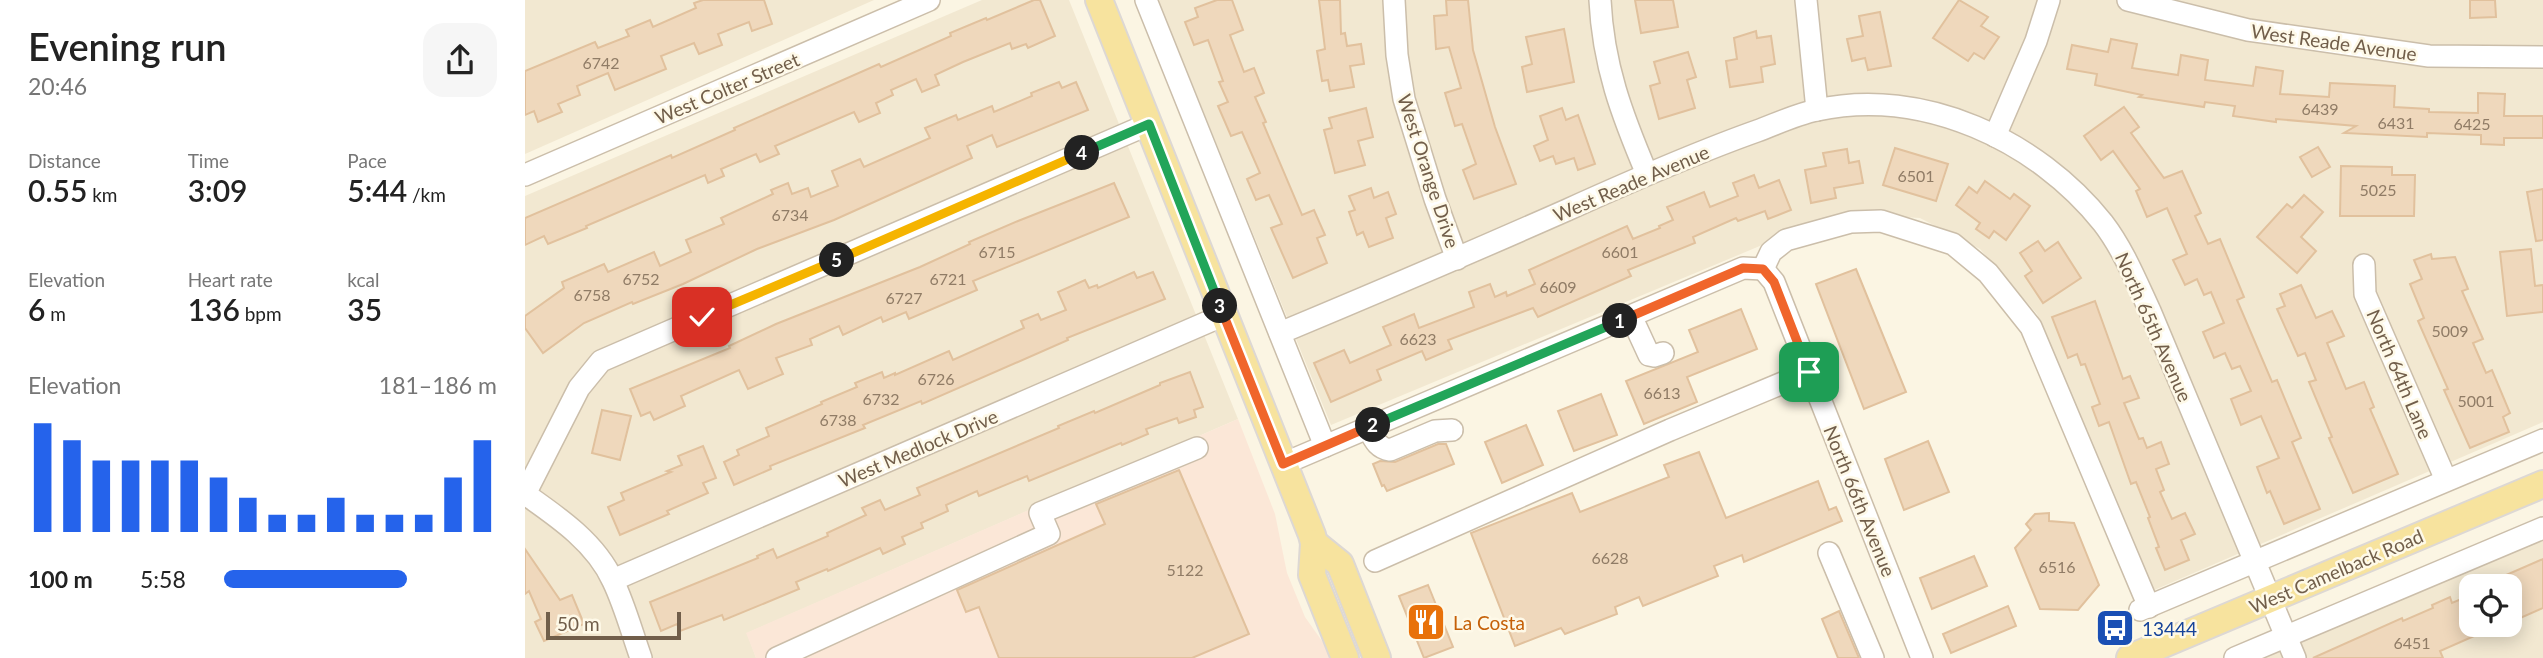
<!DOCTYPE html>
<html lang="en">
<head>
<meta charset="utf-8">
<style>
  :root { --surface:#fff; --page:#f6f6f6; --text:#222; --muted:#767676; --accent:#2563eb }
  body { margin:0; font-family:Lato,sans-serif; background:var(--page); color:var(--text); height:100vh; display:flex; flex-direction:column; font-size:26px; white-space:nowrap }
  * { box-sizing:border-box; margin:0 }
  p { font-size:23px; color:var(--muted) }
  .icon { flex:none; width:38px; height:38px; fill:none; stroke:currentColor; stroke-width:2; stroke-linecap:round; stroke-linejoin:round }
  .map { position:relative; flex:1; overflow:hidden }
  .sheet { display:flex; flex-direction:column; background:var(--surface); width:525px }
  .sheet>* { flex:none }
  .controls { position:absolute; left:1934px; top:574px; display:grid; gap:14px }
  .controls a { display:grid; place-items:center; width:63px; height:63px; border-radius:14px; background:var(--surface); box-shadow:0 4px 18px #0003; font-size:35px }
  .scale { position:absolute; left:21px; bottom:18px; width:135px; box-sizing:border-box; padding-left:7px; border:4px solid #715e4a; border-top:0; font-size:19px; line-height:24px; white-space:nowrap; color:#715e4a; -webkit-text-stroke:5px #fef9e8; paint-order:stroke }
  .pin { position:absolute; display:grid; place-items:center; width:60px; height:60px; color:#fff; margin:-30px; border-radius:14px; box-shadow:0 4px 10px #0006 }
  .km { position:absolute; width:35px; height:35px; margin:-18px; border-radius:50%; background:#222; color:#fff; font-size:19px; line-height:35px; text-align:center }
  .round { display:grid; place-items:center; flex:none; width:74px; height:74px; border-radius:21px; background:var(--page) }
  .headline { display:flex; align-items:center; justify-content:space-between; height:119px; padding:0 28px }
  h1 { font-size:38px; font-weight:600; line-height:52px }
  .stats { display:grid; grid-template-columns:repeat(3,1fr); gap:10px; height:119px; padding:7px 28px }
  .stats div { display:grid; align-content:center }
  .stats b { font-size:30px; font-weight:600 }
  .stats small { font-size:19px; font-weight:400 }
  .stats p { font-size:19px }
  .chart { height:196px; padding:14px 28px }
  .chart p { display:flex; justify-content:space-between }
  .chart svg { width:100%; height:126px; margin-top:7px; stroke:var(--accent); stroke-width:6 }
  ul { padding:0 28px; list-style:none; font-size:23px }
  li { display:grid; grid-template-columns:112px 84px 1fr; align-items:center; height:52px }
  li i { height:18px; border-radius:9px; background:var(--accent) }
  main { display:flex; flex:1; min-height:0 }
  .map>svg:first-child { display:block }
  .residential { fill:#f2e8d1; fill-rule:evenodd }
  .commercial { fill:#fbe7d7 }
  .building { fill:#efd8bc; stroke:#e1c19d; stroke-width:2 }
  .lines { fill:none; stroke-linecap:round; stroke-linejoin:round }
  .minor-casing { stroke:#cbbeaa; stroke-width:24 }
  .major-casing { stroke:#ddd8d4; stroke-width:30 }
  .minor { stroke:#fff; stroke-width:21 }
  .major { stroke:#f7e39e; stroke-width:26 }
  .split-1-casing { stroke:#fff; stroke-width:14 }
  .split-2-casing { stroke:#fff; stroke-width:14 }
  .split-3-casing { stroke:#fff; stroke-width:14 }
  .split-4-casing { stroke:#fff; stroke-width:14 }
  .split-5-casing { stroke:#fff; stroke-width:14 }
  .split-6-casing { stroke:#fff; stroke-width:14 }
  .split-1 { stroke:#f0652b; stroke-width:9 }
  .split-2 { stroke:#22a559; stroke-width:9 }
  .split-3 { stroke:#f0652b; stroke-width:9 }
  .split-4 { stroke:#22a559; stroke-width:9 }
  .split-5 { stroke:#f5b400; stroke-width:9 }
  .split-6 { stroke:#f5b400; stroke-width:9 }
  .labels { text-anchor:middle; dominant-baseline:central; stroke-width:5; stroke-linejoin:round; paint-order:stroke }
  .number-label { font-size:16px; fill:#907c66 }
  .street-label { font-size:19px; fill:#715e4a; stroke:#fef9e8 }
  .food-label { font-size:19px; fill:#c56008; stroke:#fef9e8; text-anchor:start }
  .transit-label { font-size:19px; fill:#164399; stroke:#fef9e8; text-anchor:start }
</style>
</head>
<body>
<main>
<section class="sheet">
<div class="headline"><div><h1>Evening run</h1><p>20:46</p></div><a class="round"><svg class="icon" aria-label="share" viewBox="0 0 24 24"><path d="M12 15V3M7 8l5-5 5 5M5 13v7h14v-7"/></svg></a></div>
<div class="stats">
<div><p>Distance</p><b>0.55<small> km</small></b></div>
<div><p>Time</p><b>3:09</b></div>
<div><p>Pace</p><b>5:44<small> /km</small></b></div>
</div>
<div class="stats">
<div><p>Elevation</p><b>6<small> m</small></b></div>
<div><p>Heart rate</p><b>136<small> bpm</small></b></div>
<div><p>kcal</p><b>35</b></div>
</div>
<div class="chart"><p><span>Elevation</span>181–186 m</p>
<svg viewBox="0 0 160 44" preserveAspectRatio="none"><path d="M5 44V6M15 44V12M25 44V19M35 44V19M45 44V19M55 44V19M65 44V25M75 44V32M85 44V38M95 44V38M105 44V32M115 44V38M125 44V38M135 44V38M145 44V25M155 44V12"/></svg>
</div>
<ul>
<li><b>100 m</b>5:58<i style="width:67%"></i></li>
</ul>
</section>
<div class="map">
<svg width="2018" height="658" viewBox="0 0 2018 658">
  <rect width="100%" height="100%" fill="#fbf5e3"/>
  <g class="residential">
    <path d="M0,0h349l-349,154z"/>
    <path d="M457,0h87l169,419 -491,214 9,25h-231v-462z"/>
    <path d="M633,0h1385v422l-391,169 -115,-277 -57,-65 -60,-31 -81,-5 -508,212z"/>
    <path d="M2018,536v122h-289zM1946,586h38v39h-38z"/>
  </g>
  <path class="commercial" d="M713,419l37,95 12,59 18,44 29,41h-578l-10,-25z"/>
  <g class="building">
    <path d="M178,0h61l8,24 -20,7 -3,-9 -31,12 4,11 -23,9 -5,-11 -33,13 5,13 -51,21 -7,-17 -31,13 3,9 -22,9 4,8 -24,10 -4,-11 -9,4v-44l70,-29 3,6 31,-12 -3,-6 24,-10 3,7 43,-19 -2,-5z"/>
    <path d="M509,0h6l15,36 -27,12 -2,-4 -14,5 -2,-6 -47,19 -28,13 4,10 -17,7 -6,-13 -25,11 2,5 -17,8 4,10 -21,9 -5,-10 -79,34 4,8 -19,8 -4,-8 -35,15 3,7 -16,7 -3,-8 -119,51 1,2 -39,16 -4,-8 -19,9v-27l146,-63 1,3 63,-28 -1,-2 145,-64 2,3 70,-31 -1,-3 36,-15 1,2z"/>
    <path d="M692,0h15l11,30 -13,5 14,37 10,-4 10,25 -9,4 11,25 -3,1 39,92 12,-5 11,25 -8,3 10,25 -34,15 -22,-50 11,-4 -13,-29 -13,5 -9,-21 13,-6 -18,-41 -11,4 -13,-30 10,-4 -9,-20 4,-1 -15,-41 -14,5 -9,-23 13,-5 -3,-9z"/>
    <path d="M794,0h21l1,34 4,-1 2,13 14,-2 3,20 -14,2 4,21 -24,4 -2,-11 -6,1 -5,-30 8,-2z"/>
    <path d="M921,0h22l5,50 22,77 21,57 -42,15 -11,-29 13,-6 -14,-40 -7,2 -10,-33 16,-5 -12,-41 -13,2 -2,-33 13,-1z"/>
    <path d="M1110,0h38l5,27 -37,6z"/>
    <path d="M1434,0l29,17 -7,9 18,11 -15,22 -10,-6 -6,8 -35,-23z"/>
    <path d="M1945,0h25l1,17 -26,1z"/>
    <path d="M1355,12l11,54 -23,4 -3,-12 -13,3 -5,-22 16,-3 -4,-20z"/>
    <path d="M1039,29l10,53 -47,10 -5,-25 10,-3 -6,-27z"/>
    <path d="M1231,31l1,7 14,-2 4,28 -14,3 2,15 -33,5 -4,-26 11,-2 -3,-21z"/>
    <path d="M1586,39l26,5 -5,24 46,7 3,-20 27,5 -3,20 48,6 3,-19 27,4 -3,23 49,3 1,-14 65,3 -1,21 35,2v3l49,1v-20l27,1 -1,22h39v22h-39v7l-23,-1v-9l-54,-2v4l-83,-4 12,-7 -80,-7v3l-43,-6 2,-10 -30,-4 -1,5 -65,-10 3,-2 -47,-10 2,-11 -30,-5 5,-24 36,7z"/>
    <path d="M1163,52l8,25 -9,3 8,28 -36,11 -9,-33 10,-3 -6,-21z"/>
    <path d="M534,82l3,6 14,-6 12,28 -91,37 -5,-12 -25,11 5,12 -138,62 -77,29 -74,35 -50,20 -1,-2 -48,21 -41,30 -18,-25v-12l39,-28 -2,-6 42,-18 4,8 46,-20 6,14 31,-14 -5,-12 38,-16 -3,-6 52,-24 -2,-4 17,-7 4,11 16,-6 3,9 27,-11 -6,-15 28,-12 4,8 66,-29 -5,-10 31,-13 2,5 34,-14 2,6 38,-16 -1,-3z"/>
    <path d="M1599,107l15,20 -8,6 33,45 18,-7 19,42 -6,3 13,28 12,-5 24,58 -7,3 35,82 5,-2 24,58 -9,4 28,67 -36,15 -14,-33 -3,2 -10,-26 22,-9 -18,-42 -20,9 -10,-26 20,-8 -11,-25 -8,3 -7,-16 -11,5 -11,-26 21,-9 -13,-31 -7,3 -7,-16 -12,6 -12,-25 14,-6 -20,-46 -20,9 -11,-26 4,-2 -27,-38 -12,9 -17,-24z"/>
    <path d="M841,108l7,29 -15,4 7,24 -30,8 -11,-43 8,-2 -3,-10z"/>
    <path d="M1037,108l4,12 12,-5 17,49 -17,6 -4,-12 -18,6 -3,-8 -13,5 -6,-15 14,-6 -8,-24z"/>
    <path d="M1793,147l12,20 -18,10 -12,-20z"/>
    <path d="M1370,148l53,16 -12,37 -53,-16z"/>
    <path d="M1322,149l2,14 10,-2 4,22 -29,5 2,10 -25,5 -6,-33 21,-4 -3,-13z"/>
    <path d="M1816,166l51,1v8h23l-1,41h-74z"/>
    <path d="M1229,175l5,13 20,-8 12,30 -23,9 -3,-8 -27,10 -2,-3 -43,19 2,6 -67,27 3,6 -93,41 -5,-9 -85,32 4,9 -26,11 -4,-9 -45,19 4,10 -50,22 -17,-39 30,-13 6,13 41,-18 -8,-18 31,-13 5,14 55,-21 -5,-15 21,-8 5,13 11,-5 1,4 28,-12 -6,-14 98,-44 6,13 27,-11 -1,-2 14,-6 -6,-13 37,-15 6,15 28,-11 -5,-13z"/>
    <path d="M1460,181l25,18 4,-5 16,12 -24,34 -12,-9 -5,7 -13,-9 4,-6 -24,-18 13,-18 8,6z"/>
    <path d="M589,183l15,34 -156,64 4,9 -68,29 -3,-7 -23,10 -2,-5 -38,18 -4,-9 -29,13 2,6 -36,13 7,16 -35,15 -9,-19 -58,26 4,10 -31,14 -4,-8 -9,4 -11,-27 100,-41 -1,-2 47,-22 144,-57 50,-23 -1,-2 49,-21z"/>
    <path d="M846,188l3,10 14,-6 8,22 -10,4 7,20 -24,9 -6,-15 -6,3 -8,-23 6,-2 -6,-14z"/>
    <path d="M2018,189v51l-7,1 -9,-49z"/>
    <path d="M1779,195l19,17 -22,25 15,14 -19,22 -40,-36 30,-33 5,4z"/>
    <path d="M1513,241l7,10 13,-9 23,36 -38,25 -18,-27 7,-5 -12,-18z"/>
    <path d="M2006,249l4,37 8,-1v27l-36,4 -7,-64z"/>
    <path d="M1906,254l1,5 23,-2 13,32 -6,2 21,48 -10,4 13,30 6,-3 18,43 -7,4 6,15 -39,16 -26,-58 4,-1 -30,-68 6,-3 -14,-34 12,-5 -8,-19z"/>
    <path d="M1331,269l50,123 -42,17 -48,-125z"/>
    <path d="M609,272l3,6 16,-6 12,27 -98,39 1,2 -146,64 -1,-3 -58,24 2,3 -95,38 1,3 -37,16 -10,-23 15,-7 -2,-5 32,-14 -3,-8 56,-24 -1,-2 36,-15 -2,-4 27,-11 2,6 11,-5v2l54,-24 4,9 71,-32 -3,-7 17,-7 3,6 25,-10 -8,-18 27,-12 4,8 8,-3 1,3z"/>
    <path d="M1776,285l15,33 16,-7 12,25 -17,7 19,46 18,-7 10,25 -4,2 28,65 -45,19 -24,-55 3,-1 -23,-55 7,-2 -11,-27 -7,3 -21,-47 8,-3 -5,-12z"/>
    <path d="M1570,301l28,78 7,-3 9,22 -15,5 15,36 4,-1 4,10 14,-6 8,22 -13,5 8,21 -4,2 12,27 13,-6 10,21 -14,6 8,20 -24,10 -9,-22 3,-1 -11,-29 2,-1 -14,-35 -5,2 -22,-62 -10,4 -7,-19 8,-3 -15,-40 -4,1 -4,-11 -9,4 -16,-41z"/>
    <path d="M1216,309l16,40 -70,28 10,25 -53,22 -18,-43 72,-29 -9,-22z"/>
    <path d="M665,372l13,35 -9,3 2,7 -17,6 -2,-5 -31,11 2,5 -26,11 -1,-2 -92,38 -2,-5 -48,20 -2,-5 -31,14 2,6 -27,12 2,5 -21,9 3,7 -22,10 -3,-6 -52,23 -1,-2 -31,13 3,7 -75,31 -2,-5 -42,16 -3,-7 -16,7 -11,-29 108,-44 -1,-2 16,-7 4,9 51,-22 -1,-3 39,-18 -4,-7 18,-8 5,10 35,-15 -3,-7 142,-60 -1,-2 36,-15 1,2 65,-28v-2z"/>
    <path d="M1076,394l16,41 -43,16 -16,-40z"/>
    <path d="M77,410l29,6 -11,44 -28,-7z"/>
    <path d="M1001,425l17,40 -41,18 -17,-41z"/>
    <path d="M1403,441l21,51 -45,18 -19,-51z"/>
    <path d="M913,444h8l8,20 -67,27 -3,-6 -2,1 -9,-22 7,-3 15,1z"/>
    <path d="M178,446l13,32 -13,5 5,10 -41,18 2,3 -49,21 -12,-28 16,-7 -3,-7 50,-21 -4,-1 15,-6 -4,-9z"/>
    <path d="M1174,452l27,66 92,-37 11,29 7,-3 6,14 -98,41 -2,-7 -28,11 4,10 -75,30 -4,-9 -24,10 2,7 -52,20 -4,-6 -46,18 -44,-113 101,-40 8,19 89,-35 -5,-12z"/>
    <path d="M654,470l70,164 -57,24h-193l-20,-51 -13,5 -9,-22 148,-66 -9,-20z"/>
    <path d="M1524,513v8l25,2 25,62 -21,25 -38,-1 -25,-61 16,-18 -5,-6 9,-10z"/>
    <path d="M0,549l35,51 12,-5 12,29 -40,17 -9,-19 6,-3 -12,-28 -4,3z"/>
    <path d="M1449,556l13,30 -55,23 -12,-31z"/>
    <path d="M2018,559v49l-34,15v-37h-28z"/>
    <path d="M903,585l25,62 -29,11 -25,-62z"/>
    <path d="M1946,595v30h28l-59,26 3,7h-130l89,-40 1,3 30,-13 -1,-3 18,-8 2,6z"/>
    <path d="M1483,606l8,20 -65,27 -8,-19z"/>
    <path d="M1314,611l20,47h-21l-16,-39z"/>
  </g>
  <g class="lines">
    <g class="minor-casing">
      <g id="minor">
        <path d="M621,0l179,446"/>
        <path d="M869,0l3,55 7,44 31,100 22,60"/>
        <path d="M1075,0c3,65 22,115 47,174"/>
        <path d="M1281,0l11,110"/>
        <path d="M1603,0l120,30 181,26 114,1"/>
        <path d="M1470,136l41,-95 13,-41"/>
        <path d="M0,175l404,-175"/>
        <path d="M1839,265l1,29 81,186"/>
        <path d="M1238,269l8,-17 15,-12 65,-18 30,-1 72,23 35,29 43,54 118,280"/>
        <path d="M1238,269l11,13 148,376"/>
        <path d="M1106,316l18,39 5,1 9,-3"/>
        <path d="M755,333c96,-40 192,-81 287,-123 62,-28 125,-56 190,-79 19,-7 40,-17 60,-21 106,-23 220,30 286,113 20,26 33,58 47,88l145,347"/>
        <path d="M843,428c6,11 9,20 22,22l45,-19 17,-1"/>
        <path d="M758,464l460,-196 20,1"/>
        <path d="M0,494l54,-106 22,-27 548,-237"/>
        <path d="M0,494c33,23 71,49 88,87 12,25 19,52 28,77"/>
        <path d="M1304,553l44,105"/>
        <path d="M850,561l295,-131 139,-58"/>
        <path d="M88,580l611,-265"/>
        <path d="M1615,610l403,-170"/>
        <path d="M252,658l272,-124 -9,-21 157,-65"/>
        <path d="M1710,658l308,-130"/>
      </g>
    </g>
    <g class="major-casing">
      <g id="major">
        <path d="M574,0l213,535 2,8 -2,32 33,83"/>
        <path d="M789,543l26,21 37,94"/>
        <path d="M1605,658l413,-174"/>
      </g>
    </g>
    <use href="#minor" class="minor"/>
    <use href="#major" class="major"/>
  </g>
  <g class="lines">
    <g class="split-1-casing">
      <path id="split-1" d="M1095,321l123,-53 20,1 11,13 35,90"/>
    </g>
    <g class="split-2-casing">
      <path id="split-2" d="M848,425l247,-104"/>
    </g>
    <g class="split-3-casing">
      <path id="split-3" d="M695,306l63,158 90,-39"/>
    </g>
    <g class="split-4-casing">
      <path id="split-4" d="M557,153l67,-29 71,182"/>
    </g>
    <g class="split-5-casing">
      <path id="split-5" d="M312,260l245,-107"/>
    </g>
    <g class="split-6-casing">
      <path id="split-6" d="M177,317l135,-57"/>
    </g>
    <use href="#split-1" class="split-1"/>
    <use href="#split-2" class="split-2"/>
    <use href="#split-3" class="split-3"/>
    <use href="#split-4" class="split-4"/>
    <use href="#split-5" class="split-5"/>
    <use href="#split-6" class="split-6"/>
  </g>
  <defs>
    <g id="restaurant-square" transform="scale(2.0125)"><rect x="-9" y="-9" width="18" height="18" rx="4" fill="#e8710a" stroke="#fef9e8"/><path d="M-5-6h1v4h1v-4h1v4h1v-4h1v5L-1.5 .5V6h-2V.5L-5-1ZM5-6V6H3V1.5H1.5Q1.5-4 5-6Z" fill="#fff"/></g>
    <g id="bus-square" transform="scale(2.0125)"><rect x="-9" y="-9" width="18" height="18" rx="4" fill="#1a4fb4" stroke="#fef9e8"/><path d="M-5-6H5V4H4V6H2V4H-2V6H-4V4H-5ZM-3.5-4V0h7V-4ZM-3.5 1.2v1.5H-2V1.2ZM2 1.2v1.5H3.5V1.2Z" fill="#fff"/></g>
  </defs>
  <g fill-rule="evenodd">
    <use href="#restaurant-square" x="901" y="622"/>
    <use href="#bus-square" x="1590" y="628"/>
  </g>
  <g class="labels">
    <g class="number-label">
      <text x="76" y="62">6742</text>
      <text x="1795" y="108">6439</text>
      <text x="1871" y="122">6431</text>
      <text x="1947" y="123">6425</text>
      <text x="1391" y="175">6501</text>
      <text x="1853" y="189">5025</text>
      <text x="265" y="214">6734</text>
      <text x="472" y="251">6715</text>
      <text x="1095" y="251">6601</text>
      <text x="116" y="278">6752</text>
      <text x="423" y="278">6721</text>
      <text x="1033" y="286">6609</text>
      <text x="67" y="294">6758</text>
      <text x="379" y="297">6727</text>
      <text x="1925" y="330">5009</text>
      <text x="893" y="338">6623</text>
      <text x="411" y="378">6726</text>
      <text x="1137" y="392">6613</text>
      <text x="356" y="398">6732</text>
      <text x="1951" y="400">5001</text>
      <text x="313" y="419">6738</text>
      <text x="1085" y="557">6628</text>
      <text x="1532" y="566">6516</text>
      <text x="660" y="569">5122</text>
      <text x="1887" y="642">6451</text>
    </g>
    <g class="street-label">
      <text transform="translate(1809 42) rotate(8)">West Reade Avenue</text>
      <text transform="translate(202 88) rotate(-23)">West Colter Street</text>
      <text transform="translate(904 171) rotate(72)">West Orange Drive</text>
      <text transform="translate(1106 183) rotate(-23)">West Reade Avenue</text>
      <text transform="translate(1629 327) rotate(66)">North 65th Avenue</text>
      <text transform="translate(1875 374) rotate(67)">North 64th Lane</text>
      <text transform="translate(393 448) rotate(-23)">West Medlock Drive</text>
      <text transform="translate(1335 501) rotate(68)">North 66th Avenue</text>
      <text transform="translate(1811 571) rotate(-23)">West Camelback Road</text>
    </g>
    <g class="food-label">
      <text x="928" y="622">La Costa</text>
    </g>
    <g class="transit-label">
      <text x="1617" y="628">13444</text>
    </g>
  </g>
</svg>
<div class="controls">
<a><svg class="icon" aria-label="locate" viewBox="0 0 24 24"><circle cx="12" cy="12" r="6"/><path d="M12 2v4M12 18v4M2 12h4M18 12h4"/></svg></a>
</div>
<div class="scale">50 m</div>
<div class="pin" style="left:1284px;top:372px;background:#1e9e55"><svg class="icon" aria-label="arrive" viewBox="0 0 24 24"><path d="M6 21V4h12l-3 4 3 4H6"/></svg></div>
<div class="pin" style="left:177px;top:317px;background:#d93025"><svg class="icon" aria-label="check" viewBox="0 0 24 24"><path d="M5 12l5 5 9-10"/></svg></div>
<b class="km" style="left:1095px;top:321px">1</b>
<b class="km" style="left:848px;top:425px">2</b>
<b class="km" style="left:695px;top:306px">3</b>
<b class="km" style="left:557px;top:153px">4</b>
<b class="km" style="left:312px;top:260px">5</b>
</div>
</main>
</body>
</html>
